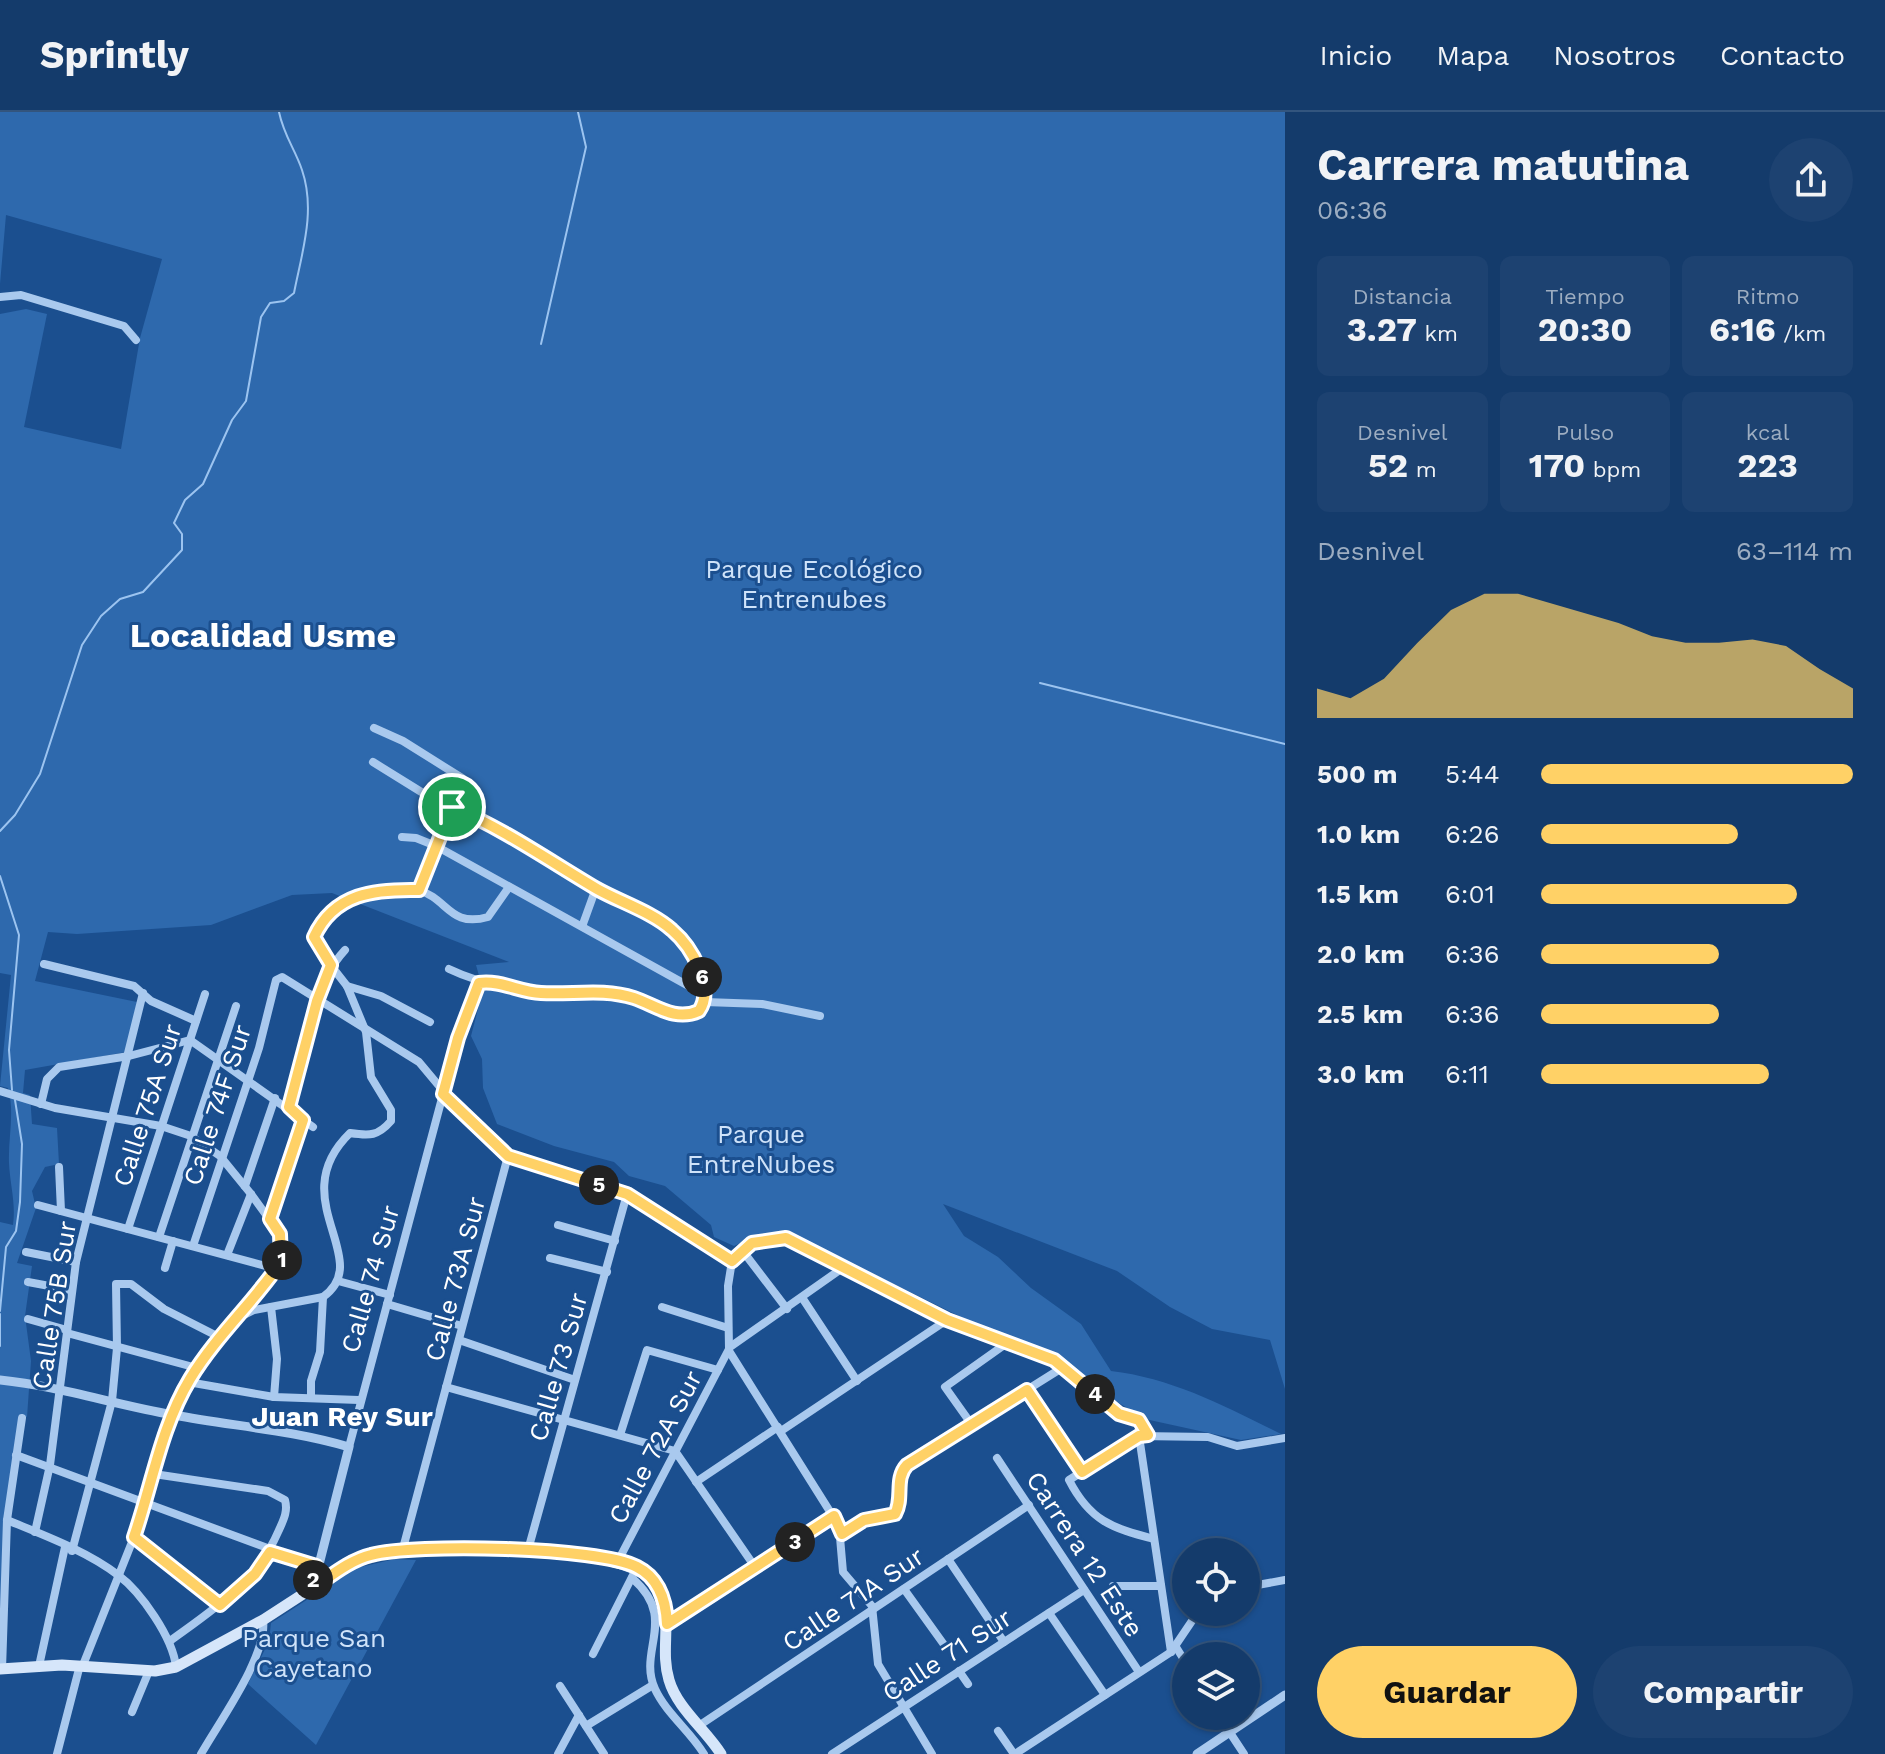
<!DOCTYPE html>
<html lang="es">
<head>
<meta charset="utf-8">
<style>
  :root { --surface:#143b6b; --page:#1d4271; --text:#f1f3f6; --muted:#9dadc1; --line:#33557e; --accent:#ffd166 }
  body { margin:0; font-family:"Work Sans",sans-serif; background:var(--page); color:var(--text); height:100vh; display:flex; flex-direction:column; font-size:30px; white-space:nowrap }
  * { box-sizing:border-box; margin:0 }
  p { font-size:26px; color:var(--muted) }
  .icon { flex:none; width:44px; height:44px; fill:none; stroke:currentColor; stroke-width:2; stroke-linecap:round; stroke-linejoin:round }
  .map { position:relative; flex:1; overflow:hidden }
  .side { display:flex; flex-direction:column; background:var(--surface); width:600px }
  .side>* { flex:none }
  .buttons { position:absolute; left:1172px; top:1426px; display:grid; gap:16px }
  .buttons a { display:grid; place-items:center; width:88px; height:88px; border-radius:50%; background:var(--surface); box-shadow:0 2px 6px #0004,0 0 0 2px var(--line); font-size:40px }
  .pin { position:absolute; display:grid; place-items:center; width:68px; height:68px; color:#fff; margin:-34px; border:4px solid #fff; border-radius:50%; box-shadow:0 2px 8px #0007 }
  .km { position:absolute; width:40px; height:40px; margin:-20px; border-radius:50%; background:#222; color:#fff; font-size:22px; line-height:40px; text-align:center }
  .round { display:grid; place-items:center; flex:none; width:84px; height:84px; border-radius:42px; background:var(--page) }
  .overview { display:flex; align-items:center; justify-content:space-between; height:136px; padding:0 32px }
  h1 { font-size:44px; font-weight:700; line-height:60px }
  .metrics { display:grid; grid-template-columns:repeat(3,1fr); gap:12px; height:136px; padding:8px 32px }
  .metrics div { display:grid; align-content:center; border-radius:12px; background:var(--page); text-align:center }
  .metrics b { font-size:34px; font-weight:700 }
  .metrics small { font-size:22px; font-weight:400 }
  .metrics p { font-size:22px }
  .chart { height:224px; padding:16px 32px }
  .chart p { display:flex; justify-content:space-between }
  .chart svg { width:100%; height:144px; margin-top:8px; fill:var(--accent); opacity:.7 }
  .cta { display:flex; gap:16px; margin-top:auto; padding:16px 32px }
  .cta a { flex:1; height:92px; border-radius:48px; background:var(--accent); color:#111; font-size:32px; font-weight:700; line-height:92px; text-align:center }
  .cta a+a { background:var(--page); color:var(--text) }
  ul { padding:0 32px; list-style:none; font-size:26px }
  li { display:grid; grid-template-columns:128px 96px 1fr; align-items:center; height:60px }
  li i { height:20px; border-radius:10px; background:var(--accent) }
  header { display:flex; align-items:center; gap:48px; box-sizing:border-box; height:112px; padding:0 40px; background:var(--surface); border-bottom:2px solid var(--line) }
  header strong { font-size:38px }
  nav { display:flex; gap:44px; margin-inline-start:auto; font-size:28px }
  main { display:flex; flex:1; min-height:0 }
  .map>svg:first-child { display:block }
  .green { fill:#2e69ad }
  .lines { fill:none; stroke-linecap:round; stroke-linejoin:round }
  .stream { stroke:#9cc4f0; stroke-width:2 }
  .minor { stroke:#a9c9ee; stroke-width:8 }
  .tertiary { stroke:#a9c9ee; stroke-width:9 }
  .secondary { stroke:#d6e6fa; stroke-width:11 }
  .route-casing { stroke:#fff; stroke-width:16 }
  .route { stroke:#ffd166; stroke-width:10 }
  .labels { text-anchor:middle; dominant-baseline:central; stroke-width:6; stroke-linejoin:round; paint-order:stroke }
  .park-label { font-size:26px; fill:#cfe3fa; stroke:#1b4f8f }
  .street-label { font-size:26px; fill:#fff; stroke:#1b4f8f }
  .neighbourhood-label { font-size:28px; font-weight:bold; fill:#fff; stroke:#1b4f8f }
  .district-label { font-size:34px; font-weight:bold; fill:#fff; stroke:#1b4f8f }
</style>
</head>
<body>
<header>
<strong>Sprintly</strong>
<nav><a>Inicio</a><a>Mapa</a><a>Nosotros</a><a>Contacto</a></nav>
</header>
<main>
<div class="map">
<svg width="1285" height="1642" viewBox="0 0 1285 1642">
  <rect width="100%" height="100%" fill="#1b4f8f"/>
  <g class="green">
    <path d="M0,0h1285v1277l-15,-49 -58,-11 -42,-22 -53,-36 -174,-67 21,32 34,21 33,31 50,36 30,47c61,7 116,36 170,63l-40,6 -96,-21 -47,-29 -35,-29 -55,-21 -202,-99c-28,-9 -46,-7 -72,5l-20,-9 -3,-12 -46,-39 -36,-10 -15,-14 -60,-16 -57,-22 -14,-36 -1,-29 -11,-23 12,-46 -7,-25 33,-3 -177,-69 -40,2 -81,30 -134,9 -29,-2 -13,49 102,21 -11,50 -101,18 -2,23 7,2 2,29 25,4 2,36 -14,3 -13,24 4,17 -19,55 15,3 -7,50 6,45 -4,56 -7,-2 -20,196v-389l13,3c3,-22 -3,-40 -4,-62 -1,-26 6,-50 -1,-75l-8,-2 11,-111 -11,-2v-659l26,-5 21,5 -23,113 97,22 19,-111 22,-79 -156,-44 -6,69z"/>
    <path d="M395,1447l21,1 -100,185 -68,-61 21,-43 2,-18 85,-55z"/>
  </g>
  <g class="lines">
    <g class="stream">
      <path d="M541,232l45,-197 -8,-35"/>
      <path d="M1040,571l245,61"/>
      <path d="M0,719l15,-16 25,-41 42,-129 19,-29 19,-17 23,-7 39,-42v-16l-8,-11 11,-23 18,-16 29,-64 14,-19 15,-84 9,-14 14,-2 10,-8c8,-41 22,-82 8,-123 -7,-21 -18,-34 -23,-58"/>
      <path d="M0,764l19,59 -10,115 3,40"/>
      <path d="M0,1199l6,-64 10,-16 4,-29 2,-58 -7,-44"/>
      <path d="M0,1202v32"/>
    </g>
    <g class="minor">
      <path d="M0,185l21,-2 103,31 12,14"/>
      <path d="M374,616l29,13 59,37 -43,112"/>
      <path d="M373,650l58,36 68,29 97,61 76,42 28,39 5,33"/>
      <path d="M402,725l14,1 20,8 267,148"/>
      <path d="M583,812l13,-36"/>
      <path d="M44,852l90,22 17,15 45,20"/>
      <path d="M449,857c27,13 59,20 89,24 32,3 62,-4 94,4 21,6 36,17 59,17l14,-12"/>
      <path d="M347,874l34,10 49,26"/>
      <path d="M705,890l57,2 58,12"/>
      <path d="M0,979l55,17 106,18 30,10 29,20 31,38 29,40 3,19 -6,16 -47,53 -42,60 -21,46 -33,109 -51,128"/>
      <path d="M41,992l6,-25 12,-12 70,-11 61,-16 123,87"/>
      <path d="M289,995c13,-50 20,-118 56,-157"/>
      <path d="M59,1055l2,44"/>
      <path d="M245,1074l30,-88"/>
      <path d="M38,1093l239,64"/>
      <path d="M270,1107l33,-99"/>
      <path d="M558,1113l57,16"/>
      <path d="M128,1117l77,-235"/>
      <path d="M159,1125l77,-231"/>
      <path d="M193,1134l66,-198 17,-68 6,-3 137,85 51,61 38,33 119,38 105,67"/>
      <path d="M742,1138l45,59"/>
      <path d="M26,1140l50,10"/>
      <path d="M227,1143l24,-61"/>
      <path d="M550,1146l57,14"/>
      <path d="M732,1149l20,-18 34,-5 161,82 107,40 65,54 20,6 9,15"/>
      <path d="M165,1156l8,-27"/>
      <path d="M338,1169l52,14"/>
      <path d="M28,1170l43,8"/>
      <path d="M803,1187l54,82"/>
      <path d="M387,1192l75,22"/>
      <path d="M271,1195l6,52 -3,38"/>
      <path d="M662,1195l66,21"/>
      <path d="M28,1207l39,11"/>
      <path d="M234,1208l20,-10 69,-13c53,-38 -41,-98 27,-164 20,3 28,3 41,-12v-11l-20,-33 -5,-45 -19,-46 -29,-37 -4,-12c4,-9 7,-21 15,-26 21,-16 63,-28 89,-21 30,8 31,38 70,27l21,-30"/>
      <path d="M67,1221l130,35"/>
      <path d="M459,1228l116,40"/>
      <path d="M730,1235l114,-80"/>
      <path d="M729,1239l110,175 4,46 29,34 6,58 54,90"/>
      <path d="M188,1270l86,15 85,3"/>
      <path d="M446,1275l229,64 80,116"/>
      <path d="M1027,1278l55,82"/>
      <path d="M311,1286v-17l9,-29 3,-55"/>
      <path d="M972,1313l-27,-38 62,-44"/>
      <path d="M781,1319l166,-111"/>
      <path d="M620,1323l27,-85 71,20"/>
      <path d="M1139,1324l32,216"/>
      <path d="M349,1335l109,-409 21,-55"/>
      <path d="M16,1343l300,111"/>
      <path d="M997,1346l142,214"/>
      <path d="M154,1362l114,17 17,9c3,11 -1,19 -6,30 -22,52 -65,79 -109,111"/>
      <path d="M696,1370l82,-55"/>
      <path d="M7,1408c36,15 80,31 111,55 23,17 55,63 58,92"/>
      <path d="M35,1420l15,-67 26,-203 67,-269"/>
      <path d="M842,1422l22,-14 31,-6c9,-16 -1,-35 12,-49l158,-99"/>
      <path d="M134,1425l86,68"/>
      <path d="M1154,1427c-42,-11 -64,-18 -85,-59l70,-44 69,1 29,9 48,-8"/>
      <path d="M528,1438l99,-356"/>
      <path d="M72,1439l40,-150 5,-53 -1,-64h15l33,25 55,28"/>
      <path d="M402,1440l106,-396"/>
      <path d="M948,1447l56,83"/>
      <path d="M618,1449l111,-212 -1,-63 4,-25"/>
      <path d="M632,1466c47,41 5,72 23,111 11,24 35,42 49,65"/>
      <path d="M1113,1474h48"/>
      <path d="M1246,1475l39,-7"/>
      <path d="M904,1477l41,57"/>
      <path d="M1049,1501l56,82"/>
      <path d="M667,1512l167,-108"/>
      <path d="M1176,1535l10,16"/>
      <path d="M593,1542l40,-79"/>
      <path d="M39,1554l26,-119"/>
      <path d="M2,1557l5,-149 15,-102"/>
      <path d="M959,1559l9,13"/>
      <path d="M560,1574l44,68"/>
      <path d="M132,1600l17,-41"/>
      <path d="M1219,1604l25,38"/>
      <path d="M700,1613l329,-220"/>
      <path d="M586,1614l67,-41"/>
      <path d="M998,1619l16,23"/>
      <path d="M57,1642l23,-89"/>
      <path d="M201,1642c18,-32 67,-99 62,-134"/>
      <path d="M558,1642l21,-39"/>
      <path d="M832,1642l252,-164"/>
      <path d="M1015,1642l156,-102 27,-40"/>
    </g>
    <g class="tertiary">
      <path d="M0,1268c60,6 115,25 174,35 58,11 118,15 175,32l-36,141"/>
      <path d="M1197,1642l88,-59"/>
    </g>
    <path class="secondary" d="M0,1557l62,-4 93,6 21,-4 87,-47 91,-59 19,-7c51,-8 254,-14 283,31 19,29 3,63 13,95 8,28 37,50 52,74"/>
  </g>
  <g class="lines">
    <g class="route-casing">
      <path id="route" d="M452,695c52,22 96,53 145,82 23,13 55,23 75,41 20,17 43,58 27,81 -24,11 -44,-6 -65,-13 -31,-10 -62,-3 -93,-5 -22,-1 -40,-13 -62,-10l-21,55 -15,56 65,62 119,38 105,67 20,-18 34,-5 161,82 107,40 65,54 20,6 9,15 -9,1 -57,36 -55,-82 -120,75c-13,14 -3,33 -12,49l-31,6 -22,14 -8,-18 -167,108c-1,-22 -8,-46 -30,-57 -38,-20 -223,-24 -266,-12 -21,5 -40,21 -58,33l3,-22 -46,-14 -15,22 -35,31 -86,-68c18,-52 27,-110 56,-158 26,-43 63,-76 91,-117l-1,-28 -10,-15 33,-99 -14,-13 28,-106 14,-36 -17,-28c20,-44 61,-48 105,-47z"/>
    </g>
    <use href="#route" class="route"/>
  </g>
  <g class="labels">
    <g class="park-label">
      <text x="814" y="457">Parque Ecológico<tspan x="814" dy="30">Entrenubes</tspan></text>
      <text x="761" y="1022">Parque<tspan x="761" dy="30">EntreNubes</tspan></text>
      <text x="314" y="1526">Parque San<tspan x="314" dy="30">Cayetano</tspan></text>
    </g>
    <g class="street-label">
      <text transform="translate(147 993) rotate(-72)">Calle 75A Sur</text>
      <text transform="translate(217 993) rotate(-72)">Calle 74F Sur</text>
      <text transform="translate(370 1167) rotate(-74)">Calle 74 Sur</text>
      <text transform="translate(455 1167) rotate(-75)">Calle 73A Sur</text>
      <text transform="translate(54 1193) rotate(-81)">Calle 75B Sur</text>
      <text transform="translate(558 1255) rotate(-74)">Calle 73 Sur</text>
      <text transform="translate(655 1335) rotate(-62)">Calle 72A Sur</text>
      <text transform="translate(1085 1442) rotate(57)">Carrera 12 Este</text>
      <text transform="translate(853 1487) rotate(-34)">Calle 71A Sur</text>
      <text transform="translate(947 1543) rotate(-33)">Calle 71 Sur</text>
    </g>
    <g class="neighbourhood-label">
      <text x="342" y="1304">Juan Rey Sur</text>
    </g>
    <g class="district-label">
      <text x="263" y="523">Localidad Usme</text>
    </g>
  </g>
</svg>
<div class="buttons">
<a><svg class="icon" aria-label="locate" viewBox="0 0 24 24"><circle cx="12" cy="12" r="6"/><path d="M12 2v4M12 18v4M2 12h4M18 12h4"/></svg></a>
<a><svg class="icon" aria-label="layers" viewBox="0 0 24 24"><path d="M12 4l9 5-9 5-9-5zM3 14l9 5 9-5"/></svg></a>
</div>
<div class="pin" style="left:452px;top:695px;background:#1e9e55"><svg class="icon" aria-label="arrive" viewBox="0 0 24 24"><path d="M6 21V4h12l-3 4 3 4H6"/></svg></div>
<b class="km" style="left:282px;top:1148px">1</b>
<b class="km" style="left:313px;top:1468px">2</b>
<b class="km" style="left:795px;top:1430px">3</b>
<b class="km" style="left:1095px;top:1282px">4</b>
<b class="km" style="left:599px;top:1073px">5</b>
<b class="km" style="left:702px;top:865px">6</b>
</div>
<section class="side">
<div class="overview"><div><h1>Carrera matutina</h1><p>06:36</p></div><a class="round"><svg class="icon" aria-label="share" viewBox="0 0 24 24"><path d="M12 15V3M7 8l5-5 5 5M5 13v7h14v-7"/></svg></a></div>
<div class="metrics">
<div><p>Distancia</p><b>3.27<small> km</small></b></div>
<div><p>Tiempo</p><b>20:30</b></div>
<div><p>Ritmo</p><b>6:16<small> /km</small></b></div>
</div>
<div class="metrics">
<div><p>Desnivel</p><b>52<small> m</small></b></div>
<div><p>Pulso</p><b>170<small> bpm</small></b></div>
<div><p>kcal</p><b>223</b></div>
</div>
<div class="chart"><p><span>Desnivel</span>63–114 m</p>
<svg viewBox="0 0 160 44" preserveAspectRatio="none"><path d="M0 44V35L10 38L20 32L30 21L40 11L50 6L60 6L70 9L80 12L90 15L100 19L110 21L120 21L130 20L140 22L150 29L160 35V44z"/></svg>
</div>
<ul>
<li><b>500 m</b>5:44<i style="width:100%"></i></li>
<li><b>1.0 km</b>6:26<i style="width:63%"></i></li>
<li><b>1.5 km</b>6:01<i style="width:82%"></i></li>
<li><b>2.0 km</b>6:36<i style="width:57%"></i></li>
<li><b>2.5 km</b>6:36<i style="width:57%"></i></li>
<li><b>3.0 km</b>6:11<i style="width:73%"></i></li>
</ul>
<div class="cta"><a>Guardar</a><a>Compartir</a></div>
</section>
</main>
</body>
</html>
